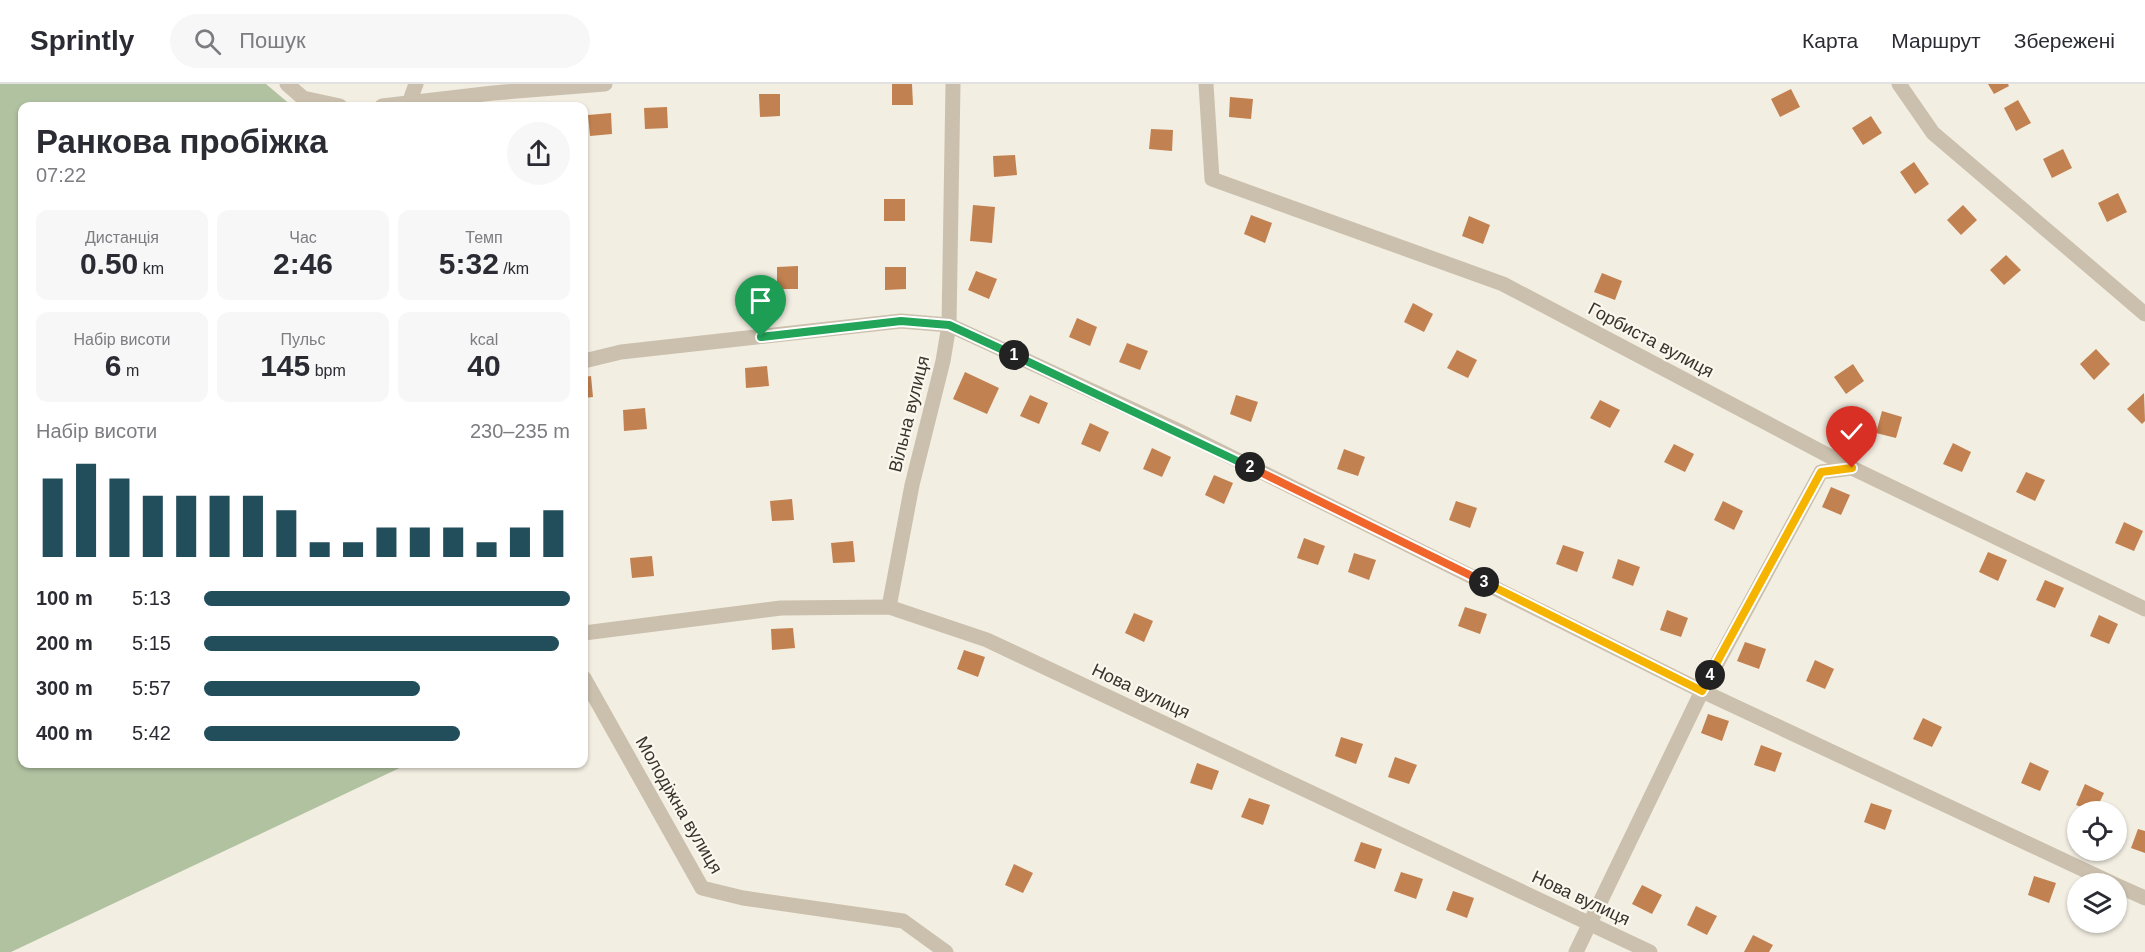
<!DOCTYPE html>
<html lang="uk">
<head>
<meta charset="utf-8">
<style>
  :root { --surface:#fff; --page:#f7f7f7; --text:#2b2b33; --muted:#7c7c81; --line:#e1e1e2; --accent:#224d5b }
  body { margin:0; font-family:Helvetica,sans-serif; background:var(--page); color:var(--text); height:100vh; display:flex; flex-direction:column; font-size:22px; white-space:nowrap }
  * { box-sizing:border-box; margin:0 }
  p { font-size:20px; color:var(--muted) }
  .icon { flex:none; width:33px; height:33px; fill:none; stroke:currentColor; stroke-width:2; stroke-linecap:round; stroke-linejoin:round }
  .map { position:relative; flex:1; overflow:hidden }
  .side { position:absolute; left:18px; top:18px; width:570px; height:666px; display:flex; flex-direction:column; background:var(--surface); border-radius:12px; box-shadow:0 2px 4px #0004 }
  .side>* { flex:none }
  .controls { position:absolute; left:2067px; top:717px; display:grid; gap:12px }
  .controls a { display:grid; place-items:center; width:60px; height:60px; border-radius:50%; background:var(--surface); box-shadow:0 2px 4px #0004; font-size:30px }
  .pin { position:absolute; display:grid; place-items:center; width:51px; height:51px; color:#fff; margin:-62px -26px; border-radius:50% 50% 50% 0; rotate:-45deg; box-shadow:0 0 6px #0007 }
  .pin .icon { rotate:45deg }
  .km { position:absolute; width:30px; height:30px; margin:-15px; border-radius:50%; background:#222; color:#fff; font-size:16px; line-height:30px; text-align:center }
  .round { display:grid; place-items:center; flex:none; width:63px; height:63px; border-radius:32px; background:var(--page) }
  .summary { display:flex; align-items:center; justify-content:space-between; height:102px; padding:0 18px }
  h1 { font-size:33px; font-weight:800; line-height:45px }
  .stats { display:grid; grid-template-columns:repeat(3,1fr); gap:9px; height:102px; padding:6px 18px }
  .stats div { display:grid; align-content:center; border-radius:12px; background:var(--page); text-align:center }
  .stats b { font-size:30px; font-weight:800 }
  .stats small { font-size:16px; font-weight:400 }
  .stats p { font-size:16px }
  .chart { height:168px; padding:12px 18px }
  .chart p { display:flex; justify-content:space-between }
  .chart svg { width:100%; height:108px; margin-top:6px; stroke:var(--accent); stroke-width:6 }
  ul { padding:0 18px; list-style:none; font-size:20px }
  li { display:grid; grid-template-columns:96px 72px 1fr; align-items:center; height:45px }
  li i { height:15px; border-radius:8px; background:var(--accent) }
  header { display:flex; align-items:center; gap:36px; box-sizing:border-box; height:84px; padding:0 30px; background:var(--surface); border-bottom:2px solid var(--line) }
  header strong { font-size:28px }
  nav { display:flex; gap:33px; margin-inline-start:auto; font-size:21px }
  .search { width:420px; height:54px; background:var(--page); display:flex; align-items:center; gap:15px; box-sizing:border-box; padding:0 21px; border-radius:33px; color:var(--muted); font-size:22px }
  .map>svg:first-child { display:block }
  .green { fill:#b1c2a1 }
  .building { fill:#c28150 }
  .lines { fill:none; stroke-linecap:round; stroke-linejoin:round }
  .minor { stroke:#cbc0ad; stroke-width:15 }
  .split-1-casing { stroke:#fff; stroke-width:12 }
  .split-2-casing { stroke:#fff; stroke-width:12 }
  .split-3-casing { stroke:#fff; stroke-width:12 }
  .split-4-casing { stroke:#fff; stroke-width:12 }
  .split-5-casing { stroke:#fff; stroke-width:12 }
  .split-1 { stroke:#22a559; stroke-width:8 }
  .split-2 { stroke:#22a559; stroke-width:8 }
  .split-3 { stroke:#f0652b; stroke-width:8 }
  .split-4 { stroke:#f5b400; stroke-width:8 }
  .split-5 { stroke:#f5b400; stroke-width:8 }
  .labels { text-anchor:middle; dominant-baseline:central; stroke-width:4.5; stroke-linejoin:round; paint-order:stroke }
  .street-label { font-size:18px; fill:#3a332c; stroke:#faf7ee }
</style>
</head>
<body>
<header>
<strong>Sprintly</strong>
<div class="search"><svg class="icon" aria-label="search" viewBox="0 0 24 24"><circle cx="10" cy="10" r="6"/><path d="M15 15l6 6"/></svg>Пошук</div>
<nav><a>Карта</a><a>Маршрут</a><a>Збережені</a></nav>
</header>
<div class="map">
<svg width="2145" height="868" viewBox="0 0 2145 868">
  <rect width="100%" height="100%" fill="#f3eee2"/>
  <path class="green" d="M0,0h266l26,22h-270v658h386l-397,188h-11z"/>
  <g class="building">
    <path d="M892,0h20l1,21h-21z"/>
    <path d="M1988,0h20l1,2 -15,8z"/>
    <path d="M1791,5l9,18 -20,10 -9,-18z"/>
    <path d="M759,10h21v22l-20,1z"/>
    <path d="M1230,13l23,2 -2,20 -22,-2z"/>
    <path d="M2018,16l13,23 -15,8 -12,-23z"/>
    <path d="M667,23l1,21 -23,1 -1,-21z"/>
    <path d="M611,29l1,21 -22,2 -2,-21z"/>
    <path d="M1871,32l11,17 -19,12 -11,-17z"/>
    <path d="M1151,45l22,1 -1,21 -23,-2z"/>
    <path d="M2063,65l9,19 -20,10 -9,-19z"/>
    <path d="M1015,71l2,20 -23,2 -1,-21z"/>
    <path d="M1914,78l15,22 -14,10 -15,-22z"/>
    <path d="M2118,109l9,19 -20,10 -9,-19z"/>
    <rect x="884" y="115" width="21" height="22"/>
    <path d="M973,121l22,2 -3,36 -22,-2z"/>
    <path d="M1963,121l14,15 -16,15 -14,-15z"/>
    <path d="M1251,131l21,8 -7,20 -21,-9z"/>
    <path d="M1469,132l21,9 -7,19 -21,-8z"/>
    <path d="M2006,171l15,15 -17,15 -14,-15z"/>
    <path d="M798,182v23h-21v-22z"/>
    <path d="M885,183h21v22l-21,1z"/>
    <path d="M976,187l21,8 -8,20 -21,-9z"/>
    <path d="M1602,189l20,8 -7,19 -21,-8z"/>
    <path d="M1413,219l20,11 -9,18 -20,-10z"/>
    <path d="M1077,234l20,9 -7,19 -21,-9z"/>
    <path d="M1127,259l21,8 -8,19 -21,-8z"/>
    <path d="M2096,265l14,15 -16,16 -14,-16z"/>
    <path d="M1457,266l20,10 -9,18 -21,-10z"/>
    <path d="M1853,280l11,17 -18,13 -12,-17z"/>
    <path d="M767,282l2,20 -23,2 -1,-20z"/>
    <path d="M965,288l34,16 -12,26 -34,-15z"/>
    <path d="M591,292l2,21 -9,1v-21z"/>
    <path d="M2144,309l1,28 -3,3 -15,-15z"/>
    <path d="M1030,311l18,8 -9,21 -19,-8z"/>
    <path d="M1236,311l22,7 -7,20 -21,-8z"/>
    <path d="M1600,316l20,10 -10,18 -20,-10z"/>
    <path d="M645,324l2,21 -23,2 -1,-21z"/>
    <path d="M1882,327l20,6 -6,21 -20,-5z"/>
    <path d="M1090,339l19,9 -9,20 -19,-8z"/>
    <path d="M1953,359l18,9 -9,20 -19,-8z"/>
    <path d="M1674,360l20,10 -9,18 -21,-10z"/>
    <path d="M1152,364l19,9 -9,20 -19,-8z"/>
    <path d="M1344,365l21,8 -7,19 -21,-7z"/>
    <path d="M2026,388l19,8 -10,21 -19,-9z"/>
    <path d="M1214,391l19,8 -9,21 -19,-9z"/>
    <path d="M1831,403l19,8 -9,20 -19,-8z"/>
    <path d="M792,415l2,21 -22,1 -2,-20z"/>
    <path d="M1456,417l21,7 -7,20 -21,-8z"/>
    <path d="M1723,417l20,10 -9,19 -20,-10z"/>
    <path d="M2124,438l19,9 -9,20 -19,-8z"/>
    <path d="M1304,454l21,8 -7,19 -21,-7z"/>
    <path d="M853,457l2,21 -22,1 -2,-20z"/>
    <path d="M1563,461l21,7 -7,20 -21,-8z"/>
    <path d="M1988,468l19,8 -9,21 -19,-9z"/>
    <path d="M1354,469l22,7 -7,20 -21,-8z"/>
    <path d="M652,472l2,20 -22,2 -2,-20z"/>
    <path d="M1618,475l22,8 -7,19 -21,-8z"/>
    <path d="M2045,496l19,8 -9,20 -19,-8z"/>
    <path d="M1465,523l22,7 -7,20 -22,-8z"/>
    <path d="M1667,526l21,8 -7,19 -21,-7z"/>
    <path d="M1134,529l19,8 -9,21 -19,-9z"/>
    <path d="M2099,531l19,9 -9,20 -19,-8z"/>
    <path d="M793,544l2,20 -23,2 -1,-21z"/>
    <path d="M1745,558l21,7 -7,20 -22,-8z"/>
    <path d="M964,566l21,7 -7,20 -21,-8z"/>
    <path d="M1815,576l19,9 -9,20 -19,-8z"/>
    <path d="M1708,630l21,7 -7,20 -21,-8z"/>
    <path d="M1923,634l19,9 -10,20 -19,-8z"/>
    <path d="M1341,653l22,7 -7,20 -21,-8z"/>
    <path d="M1761,661l21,8 -7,19 -21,-7z"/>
    <path d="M1395,673l22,8 -8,19 -21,-7z"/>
    <path d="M2030,678l19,9 -9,20 -19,-8z"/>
    <path d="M1197,679l22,8 -7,19 -22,-7z"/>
    <path d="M2085,700l19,9 -9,19 -19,-7z"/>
    <path d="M1249,714l21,7 -7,20 -22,-8z"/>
    <path d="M1871,719l21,7 -7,20 -21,-8z"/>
    <path d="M2138,745l7,2v22l-14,-5z"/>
    <path d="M1361,758l21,7 -7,20 -21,-8z"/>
    <path d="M1014,780l19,9 -10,20 -18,-8z"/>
    <path d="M1401,788l22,7 -7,20 -22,-8z"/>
    <path d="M2034,792l22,7 -7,20 -21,-8z"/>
    <path d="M1642,801l20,10 -10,19 -20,-10z"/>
    <path d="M1453,807l21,7 -7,20 -21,-8z"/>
    <path d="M1696,822l21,10 -10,19 -20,-10z"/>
    <path d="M1753,851l20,10 -4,7h-25z"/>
  </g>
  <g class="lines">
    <g class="minor">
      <path d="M287,0l16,14 37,8"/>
      <path d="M1206,0l6,95 291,105 349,184 293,141"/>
      <path d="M1899,0l34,49 212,181"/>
      <path d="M382,22l111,-13 112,-9"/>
      <path d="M408,22l8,-22"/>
      <path d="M584,277l37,-9 280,-31 48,4 230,106 523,260 412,193"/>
      <path d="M889,523l23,-122 31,-124 6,-36 4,-241"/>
      <path d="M584,549l197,-25 108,-1 98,33 663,312"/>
      <path d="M584,594l118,210 41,10 160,23 43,31"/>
      <path d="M2116,801l29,13"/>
      <path d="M1576,868l126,-261 119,-219 31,-4"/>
    </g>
  </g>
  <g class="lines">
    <g class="split-1-casing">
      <path id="split-1" d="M761,253l140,-16 48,4 65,30"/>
    </g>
    <g class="split-2-casing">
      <path id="split-2" d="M1014,271l236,112"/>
    </g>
    <g class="split-3-casing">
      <path id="split-3" d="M1250,383l234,115"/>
    </g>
    <g class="split-4-casing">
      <path id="split-4" d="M1484,498l218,109 8,-16"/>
    </g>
    <g class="split-5-casing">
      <path id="split-5" d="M1710,591l111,-203 31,-4"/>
    </g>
    <use href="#split-1" class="split-1"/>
    <use href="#split-2" class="split-2"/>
    <use href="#split-3" class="split-3"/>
    <use href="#split-4" class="split-4"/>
    <use href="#split-5" class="split-5"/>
  </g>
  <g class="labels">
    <g class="street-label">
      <text transform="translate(1651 256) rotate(28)">Горбиста вулиця</text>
      <text transform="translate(909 330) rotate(-76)">Вільна вулиця</text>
      <text transform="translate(1141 607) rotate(25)">Нова вулиця</text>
      <text transform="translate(679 721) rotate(60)">Молодіжна вулиця</text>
      <text transform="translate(1581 814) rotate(25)">Нова вулиця</text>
    </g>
  </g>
</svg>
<div class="controls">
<a><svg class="icon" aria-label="locate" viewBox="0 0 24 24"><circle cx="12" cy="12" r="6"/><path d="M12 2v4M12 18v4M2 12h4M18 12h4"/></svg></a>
<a><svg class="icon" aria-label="layers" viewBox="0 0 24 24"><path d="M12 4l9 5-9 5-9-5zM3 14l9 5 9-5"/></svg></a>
</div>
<div class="pin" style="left:761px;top:253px;background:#1e9e55"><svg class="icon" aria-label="arrive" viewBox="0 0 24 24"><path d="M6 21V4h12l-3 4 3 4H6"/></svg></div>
<div class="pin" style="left:1852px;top:384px;background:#d93025"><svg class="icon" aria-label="check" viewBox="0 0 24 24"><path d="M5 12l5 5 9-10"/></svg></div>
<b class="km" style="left:1014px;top:271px">1</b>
<b class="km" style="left:1250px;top:383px">2</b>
<b class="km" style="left:1484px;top:498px">3</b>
<b class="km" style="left:1710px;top:591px">4</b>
<section class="side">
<div class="summary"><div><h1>Ранкова пробіжка</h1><p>07:22</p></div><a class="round"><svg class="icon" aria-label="share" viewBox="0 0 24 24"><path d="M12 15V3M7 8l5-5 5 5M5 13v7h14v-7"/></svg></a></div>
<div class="stats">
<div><p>Дистанція</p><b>0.50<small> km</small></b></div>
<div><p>Час</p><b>2:46</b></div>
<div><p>Темп</p><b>5:32<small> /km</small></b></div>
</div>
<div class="stats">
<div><p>Набір висоти</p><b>6<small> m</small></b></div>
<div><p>Пульс</p><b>145<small> bpm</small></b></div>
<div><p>kcal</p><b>40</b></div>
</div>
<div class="chart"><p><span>Набір висоти</span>230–235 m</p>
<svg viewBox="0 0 160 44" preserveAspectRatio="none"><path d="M5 44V12M15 44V6M25 44V12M35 44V19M45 44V19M55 44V19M65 44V19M75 44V25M85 44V38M95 44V38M105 44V32M115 44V32M125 44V32M135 44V38M145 44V32M155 44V25"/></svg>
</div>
<ul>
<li><b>100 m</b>5:13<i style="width:100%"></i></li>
<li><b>200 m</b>5:15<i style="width:97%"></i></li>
<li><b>300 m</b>5:57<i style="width:59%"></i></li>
<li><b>400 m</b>5:42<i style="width:70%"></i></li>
</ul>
</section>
</div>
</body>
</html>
